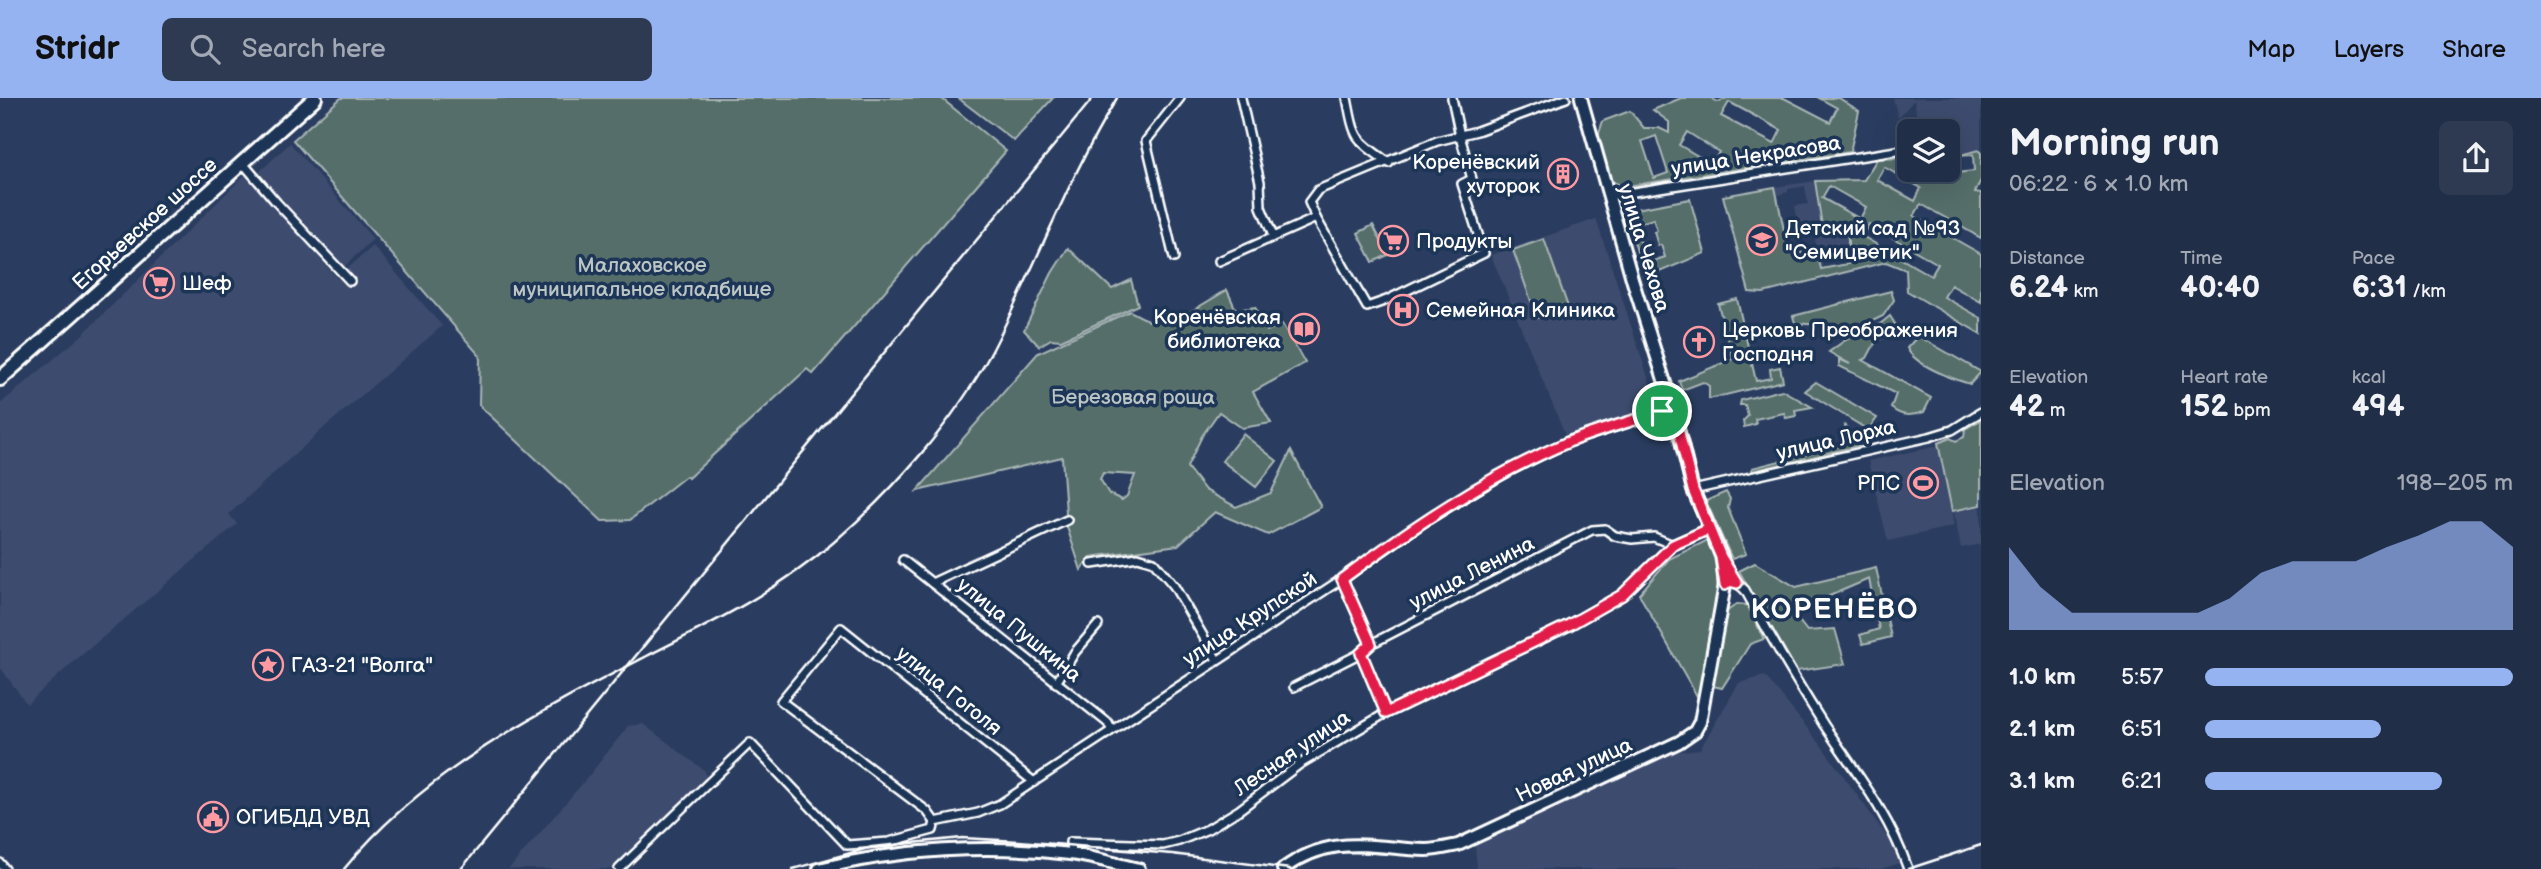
<!DOCTYPE html>
<html lang="en">
<head>
<meta charset="utf-8">
<style>
  :root { --surface:#202e48; --page:#2d3a52; --text:#f1f3f6; --muted:#a2a8b4; --line:#3d4a60; --accent:#95b2f1 }
  body { margin:0; font-family:"Balsamiq Sans",sans-serif; background:var(--page); color:var(--text); height:100vh; display:flex; flex-direction:column; font-size:26px; white-space:nowrap }
  * { box-sizing:border-box; margin:0 }
  p { font-size:23px; color:var(--muted) }
  .icon { flex:none; width:38px; height:38px; fill:none; stroke:currentColor; stroke-width:2; stroke-linecap:round; stroke-linejoin:round }
  .map { position:relative; flex:1; overflow:hidden }
  .panel { display:flex; flex-direction:column; background:var(--surface); width:560px }
  .panel>* { flex:none }
  .buttons { position:absolute; left:1897px; top:21px; display:grid; gap:14px }
  .buttons a { display:grid; place-items:center; width:63px; height:63px; border-radius:10px; background:var(--surface); box-shadow:0 7px 28px #0002,0 0 0 2px var(--line); font-size:35px }
  .pin { position:absolute; display:grid; place-items:center; width:60px; height:60px; color:#fff; margin:-30px; border:4px solid #fff; border-radius:50%; box-shadow:0 2px 7px #0007 }
  .round { display:grid; place-items:center; flex:none; width:74px; height:74px; border-radius:10px; background:var(--page) }
  .summary { display:flex; align-items:center; justify-content:space-between; height:119px; padding:0 28px }
  h1 { font-size:38px; font-weight:700; line-height:52px }
  .stats { display:grid; grid-template-columns:repeat(3,1fr); gap:10px; height:119px; padding:7px 28px }
  .stats div { display:grid; align-content:center }
  .stats b { font-size:30px; font-weight:700 }
  .stats small { font-size:19px; font-weight:400 }
  .stats p { font-size:19px }
  .chart { height:196px; padding:14px 28px }
  .chart p { display:flex; justify-content:space-between }
  .chart svg { width:100%; height:126px; margin-top:7px; fill:var(--accent); opacity:.7 }
  ul { padding:0 28px; list-style:none; font-size:23px }
  li { display:grid; grid-template-columns:112px 84px 1fr; align-items:center; height:52px }
  li i { height:18px; border-radius:9px; background:var(--accent) }
  header { display:flex; align-items:center; gap:42px; box-sizing:border-box; height:98px; padding:0 35px; background:var(--accent); color:#111 }
  header strong { font-size:33px }
  nav { display:flex; gap:38px; margin-inline-start:auto; font-size:24px }
  .search { width:490px; height:63px; background:var(--page); display:flex; align-items:center; gap:18px; box-sizing:border-box; padding:0 24px; border-radius:10px; color:var(--muted); font-size:26px }
  main { display:flex; flex:1; min-height:0 }
  .map>svg:first-child { display:block }
  .built { fill:#3d4b6e; fill-rule:evenodd }
  .green { fill:#546e6b; stroke:#aab6b5; stroke-width:2; fill-rule:evenodd }
  .lines { fill:none; stroke-linecap:round; stroke-linejoin:round }
  .minor-casing { stroke:#fff; stroke-width:12 }
  .secondary-casing { stroke:#fff; stroke-width:16 }
  .primary-casing { stroke:#fff; stroke-width:18 }
  .minor { stroke:#1d3557; stroke-width:7 }
  .secondary { stroke:#1d3557; stroke-width:10 }
  .primary { stroke:#1d3557; stroke-width:12 }
  .rail { stroke:#fff; stroke-width:2.5 }
  .route-casing { stroke:#fff; stroke-width:14 }
  .route { stroke:#e11d48; stroke-width:9 }
  .labels { text-anchor:middle; dominant-baseline:central; stroke-width:7; stroke-linejoin:round; paint-order:stroke }
  .street-label { font-size:21px; fill:#fff; stroke:#1d3557 }
  .poi-label { font-size:21px; fill:#fff; stroke:#1d3557; text-anchor:start }
  .park-label { font-size:21px; fill:#bbc5c4; stroke:#1d3557 }
  .district-label { font-size:28px; font-weight:bold; letter-spacing:2px; fill:#fff; stroke:#1d3557 }
</style>
</head>
<body>
<header>
<strong>Stridr</strong>
<div class="search"><svg class="icon" aria-label="search" viewBox="0 0 24 24"><circle cx="10" cy="10" r="6"/><path d="M15 15l6 6"/></svg>Search here</div>
<nav><a>Map</a><a>Layers</a><a>Share</a></nav>
</header>
<main>
<div class="map">
<svg width="1981" height="771" viewBox="0 0 1981 771">
  <rect width="100%" height="100%" fill="#2a3d60"/>
  <filter id="ink" filterUnits="userSpaceOnUse"><feTurbulence type="fractalNoise" baseFrequency=".0143" numOctaves="2"/><feDisplacementMap in="SourceGraphic" scale="14" xChannelSelector="R" yChannelSelector="G"/><feConvolveMatrix kernelMatrix="1 2 1 2 8 2 1 2 1" color-interpolation-filters="sRGB"/></filter>
  <g filter="url(#ink)">
    <g class="built">
      <path d="M1893,0h88v55l-4,-2 -29,8v-28h-29l-5,-31 -16,18z"/>
      <path d="M290,45l83,96 -31,30 -86,-94z"/>
      <path d="M246,76l91,104 36,-32 69,80 -117,101 -96,87 8,10 -166,140 -44,40 -27,-37v-263l80,-67z"/>
      <path d="M1815,83l7,45 26,9 9,36 -105,24 -24,-101zM1805,88l3,18 -13,2 6,30 13,-2 3,15 27,-5 4,20 -27,5 -4,-18 -28,3 -11,-59 10,-3v-3z"/>
      <path d="M1596,121l61,186 -91,32 -75,-182z"/>
      <path d="M1938,348l16,80 -66,15 -20,-80z"/>
      <path d="M1981,409v37l-20,4 -7,-36z"/>
      <path d="M1765,578l56,69 75,104 6,13 -21,7h-404l-2,-24 200,-93 25,-3 39,-66z"/>
      <path d="M643,626l62,47 1,8 -46,45 -6,1 -2,7 -40,37h-103l79,-92 40,-51z"/>
    </g>
    <g class="green">
      <path d="M341,0h600l65,53 -193,223 -6,-5 -119,109 -2,-2 -56,44 -28,1 -123,-116 1,-49 -187,-216z"/>
      <path d="M958,0h95l-39,43z"/>
      <path d="M1681,0h30l7,4 9,-4h57l46,24 7,-14 -18,-10h20l20,13 -9,41 -229,35 -17,-12 -6,-39 5,-15 27,-10 14,17h15l10,5v-11l-16,-12zM1729,4l52,28 -7,14 -53,-28zM1687,34l32,20 -7,12 -33,-19zM1656,38l12,37 -14,5 -12,-37z"/>
      <path d="M1978,52l3,3v27l-6,12 6,1v45l-60,-34 -7,12 67,38v48l-30,-17 -7,12 37,21v16l-74,-43 -1,-21 -20,-8 -123,31 -14,-1 -26,-96 52,-9 14,67 28,-3 4,18 27,-5v-28l-26,-10 -7,-45 49,-1 13,-21 32,-1v12h37l1,4 27,-3 -1,-16 -16,1zM1884,69l37,21 -6,13 -38,-21zM1829,88l37,21 -6,12 -38,-21zM1869,126l69,40 -7,12 -69,-40z"/>
      <path d="M1690,101l15,54 -60,25 -20,-67zM1653,121l4,12 -3,1 4,13h3l4,12 -18,6 -12,-38z"/>
      <path d="M1373,127l15,30 -15,7 -15,-29z"/>
      <path d="M1544,141l24,68 -31,11 -24,-68z"/>
      <path d="M1068,150l44,41 19,-9 7,25 -77,35 -10,-1 -12,7 -15,-16 28,-57z"/>
      <path d="M1227,192l9,20 19,-3 12,24 15,-7 23,39 -52,29 18,31 -29,5 -23,-16 -17,24 -15,31 18,23 31,17 35,-14 20,-42 30,56 -53,28 -53,-23 -37,33 -87,12 -10,13 -14,-43 -5,-70 -145,34 121,-138 92,-42 19,10 31,-3zM1103,375l32,2 -8,21 -5,4 -13,-6 -9,-15z"/>
      <path d="M1891,193l3,9 -11,16 -25,12 -63,-5 -2,-7z"/>
      <path d="M1737,201l19,82 15,-3 -1,-9 10,-2 3,14 -74,18v-13l-6,-4 -21,8 -3,-9 54,-22 -15,-55z"/>
      <path d="M1890,218l7,11 -22,16 -8,15 -4,2 68,38 -7,14c-14,4 -22,5 -33,-4l5,-14 -57,-28v-7l11,5 -21,-12 15,-11 22,-12 6,8 -2,-5z"/>
      <path d="M1918,238l63,36 -11,12c-17,-5 -56,-19 -63,-36z"/>
      <path d="M1816,284l61,36 -9,12 -63,-39z"/>
      <path d="M1782,292l30,17 -17,3 1,6 -10,2 -2,-5 -29,6 1,5 -12,3 -1,-6 5,-5 -3,-11h-5l1,-5z"/>
      <path d="M1981,322v85l-29,6 -14,-68 12,-5 6,3 8,-4 1,-8z"/>
      <path d="M1845,328l11,11 2,9 -106,25v-3l88,-22 6,-13z"/>
      <path d="M1243,336l34,27 -21,26 -34,-26z"/>
      <path d="M1726,394l4,7 -2,9 18,46 -14,5 -26,-58z"/>
      <path d="M1708,442c22,46 -1,110 -10,158l-59,-104 30,-35z"/>
      <path d="M1755,465l41,24 80,-19 15,69 -28,7 -3,-9 19,-6 -10,-50 -77,33 15,19 28,-2 10,35 -48,7 -58,-100z"/>
      <path d="M1737,506l10,1 17,34 -14,5 -28,44 -9,-2 13,-74z"/>
    </g>
    <g class="lines">
      <g class="minor-casing">
        <g id="minor">
          <path d="M1241,0l19,84 1,25 12,29"/>
          <path d="M1347,0c8,42 7,40 42,65"/>
          <path d="M1452,0l8,38 12,43 -10,5 22,69 -97,47 -20,7 -51,-89 -7,-16 9,-12 119,-49 40,-10 89,-33"/>
          <path d="M242,64l35,41 73,78"/>
          <path d="M1608,98l301,-47"/>
          <path d="M1174,160l-28,-117 34,-43"/>
          <path d="M1219,163l97,-43"/>
          <path d="M1693,392l236,-53 23,-7 29,-18"/>
          <path d="M903,462l205,163 3,6"/>
          <path d="M1724,463l13,22 8,7c25,46 51,91 79,135 31,46 66,91 84,144"/>
          <path d="M1092,466l46,-7 16,5 20,24 43,74"/>
          <path d="M1342,481l29,65"/>
          <path d="M932,485l135,-63"/>
          <path d="M1361,555l25,60"/>
          <path d="M1056,585l19,-31 23,-27"/>
          <path d="M1294,589l67,-34 10,-9 221,-114 13,-1 10,7 17,3 22,-2 19,8"/>
          <path d="M935,724l-8,-11 -146,-110 60,-73 193,154"/>
          <path d="M1071,756l-1,-12 93,3 16,-4 29,-12 31,-19 61,-46 86,-51 183,-88 53,-30 51,-50 36,-16"/>
          <path d="M0,765l5,6"/>
          <path d="M619,771l131,-126 97,102 42,-3 44,-12 2,-8 43,-9 22,-9 342,-225 79,-55 87,-53 62,-30 103,-33"/>
        </g>
      </g>
      <g class="secondary-casing">
        <g id="secondary">
          <path d="M819,771c79,-20 170,-25 251,-15 23,3 46,10 69,15"/>
          <path d="M1283,771c49,-36 88,-21 143,-19 10,0 22,-3 32,-5l221,-103 16,-11 5,-9 25,-137 -3,-28 -29,-67 -20,-82 -40,-126 -52,-184"/>
        </g>
      </g>
      <g class="primary-casing">
        <path id="primary" d="M0,281l315,-281"/>
      </g>
      <use href="#minor" class="minor"/>
      <use href="#secondary" class="secondary"/>
      <use href="#primary" class="primary"/>
      <g class="rail">
        <path d="M344,771c80,-98 193,-156 303,-213 65,-33 132,-66 187,-114 60,-52 120,-120 158,-191 43,-83 76,-173 125,-253"/>
        <path d="M461,771l632,-771"/>
        <path d="M793,771l79,-22 90,-9 57,3 153,13 118,15"/>
        <path d="M1908,771l73,-24"/>
      </g>
    </g>
  </g>
  <g class="lines" filter="url(#ink)">
    <g class="route-casing">
      <path id="route" d="M1662,313c-31,11 -65,19 -96,32 -80,34 -155,85 -224,136l29,65 -10,9 25,60 183,-88 53,-30 51,-50 36,-16 12,28 16,26 -8,-2 -4,4 -4,-28 -28,-67 -20,-82 -11,3"/>
    </g>
    <use href="#route" class="route"/>
  </g>
  <defs>
    <g id="building-ring" transform="scale(1.575)"><circle r="9.5" fill="#1d3557" stroke="#ff9aa2" stroke-width="1.5"/><path d="M-4-6H4V6H1V3H-1V6H-4ZM-2.5-4.3h1.7v1.8h-1.7ZM.8-4.3h1.7v1.8H.8ZM-2.5-1h1.7V.8h-1.7ZM.8-1h1.7V.8H.8Z" fill="#ff9aa2"/></g>
    <g id="school-ring" transform="scale(1.575)"><circle r="9.5" fill="#1d3557" stroke="#ff9aa2" stroke-width="1.5"/><path d="M0-5L7-2L0 1L-7-2ZM-4 1L0 2.5L4 1V4Q0 6-4 4Z" fill="#ff9aa2"/></g>
    <g id="supermarket-ring" transform="scale(1.575)"><circle r="9.5" fill="#1d3557" stroke="#ff9aa2" stroke-width="1.5"/><path d="M-6-5.5h2.5l.6 2H6L4.5 2H-2.5L-4.4-4H-6ZM-1.5 3.2a1.3 1.3 0 1 0 .1 0ZM3 3.2a1.3 1.3 0 1 0 .1 0Z" fill="#ff9aa2"/></g>
    <g id="hospital-ring" transform="scale(1.575)"><circle r="9.5" fill="#1d3557" stroke="#ff9aa2" stroke-width="1.5"/><path d="M-5-5h3v3.5h4V-5h3V5h-3V1.5h-4V5h-3Z" fill="#ff9aa2"/></g>
    <g id="library-ring" transform="scale(1.575)"><circle r="9.5" fill="#1d3557" stroke="#ff9aa2" stroke-width="1.5"/><path d="M-6-4Q-3-5.5-.7-3.5V5Q-3 3-6 4ZM6-4Q3-5.5 .7-3.5V5Q3 3 6 4Z" fill="#ff9aa2"/></g>
    <g id="church-ring" transform="scale(1.575)"><circle r="9.5" fill="#1d3557" stroke="#ff9aa2" stroke-width="1.5"/><path d="M-1.2-6h2.4v3.5h3.3v2.4h-3.3V6h-2.4V-.1h-3.3v-2.4h3.3Z" fill="#ff9aa2"/></g>
    <g id="stadium-ring" transform="scale(1.575)"><circle r="9.5" fill="#1d3557" stroke="#ff9aa2" stroke-width="1.5"/><path d="M0-5a6.5 5 0 1 0 0 10a6.5 5 0 1 0 0-10ZM-3.5-1.8h7v3.6h-7Z" fill="#ff9aa2"/></g>
    <g id="sight-ring" transform="scale(1.575)"><circle r="9.5" fill="#1d3557" stroke="#ff9aa2" stroke-width="1.5"/><path d="M0-6L1.8-2.2L6-1.7L2.9 1.2L3.7 5.4L0 3.3L-3.7 5.4L-2.9 1.2L-6-1.7L-1.8-2.2Z" fill="#ff9aa2"/></g>
    <g id="civic-ring" transform="scale(1.575)"><circle r="9.5" fill="#1d3557" stroke="#ff9aa2" stroke-width="1.5"/><path d="M-.6-6.5H3V-4.5H.6V-3L4-1V1h2V6H-6V1h2V-1L-.6-3ZM-1.2 2.5V6h2.4V2.5Z" fill="#ff9aa2"/></g>
  </defs>
  <g fill-rule="evenodd">
    <use href="#building-ring" x="1563" y="76"/>
    <use href="#school-ring" x="1762" y="142"/>
    <use href="#supermarket-ring" x="1393" y="143"/>
    <use href="#supermarket-ring" x="159" y="185"/>
    <use href="#hospital-ring" x="1403" y="212"/>
    <use href="#library-ring" x="1304" y="231"/>
    <use href="#church-ring" x="1699" y="244"/>
    <use href="#stadium-ring" x="1923" y="385"/>
    <use href="#sight-ring" x="268" y="567"/>
    <use href="#civic-ring" x="213" y="719"/>
  </g>
  <g class="labels">
    <g class="street-label">
      <text transform="translate(1756 58) rotate(-9)">улица Некрасова</text>
      <text transform="translate(145 126) rotate(-42)">Егорьевское шоссе</text>
      <text transform="translate(1644 150) rotate(73)">улица Чехова</text>
      <text transform="translate(1836 342) rotate(-13)">улица Лорха</text>
      <text transform="translate(1472 475) rotate(-27)">улица Ленина</text>
      <text transform="translate(1250 521) rotate(-33)">улица Крупской</text>
      <text transform="translate(1019 532) rotate(39)">улица Пушкина</text>
      <text transform="translate(949 593) rotate(39)">улица Гоголя</text>
      <text transform="translate(1292 655) rotate(-34)">Лесная улица</text>
      <text transform="translate(1574 672) rotate(-25)">Новая улица</text>
    </g>
    <g class="poi-label">
      <text x="1540" y="64" text-anchor="end">Коренёвский<tspan x="1540" dy="24">хуторок</tspan></text>
      <text x="1785" y="130">Детский сад №93<tspan x="1785" dy="24">"Семицветик"</tspan></text>
      <text x="1416" y="143">Продукты</text>
      <text x="182" y="185">Шеф</text>
      <text x="1426" y="212">Семейная Клиника</text>
      <text x="1281" y="219" text-anchor="end">Коренёвская<tspan x="1281" dy="24">библиотека</tspan></text>
      <text x="1722" y="232">Церковь Преображения<tspan x="1722" dy="24">Господня</tspan></text>
      <text x="1900" y="385" text-anchor="end">РПС</text>
      <text x="291" y="567">ГАЗ-21 "Волга"</text>
      <text x="236" y="719">ОГИБДД УВД</text>
    </g>
    <g class="park-label">
      <text x="642" y="167">Малаховское<tspan x="642" dy="24">муниципальное кладбище</tspan></text>
      <text x="1133" y="299">Березовая роща</text>
    </g>
    <g class="district-label">
      <text x="1835" y="511">КОРЕНЁВО</text>
    </g>
  </g>
</svg>
<div class="buttons">
<a><svg class="icon" aria-label="layers" viewBox="0 0 24 24"><path d="M12 4l9 5-9 5-9-5zM3 14l9 5 9-5"/></svg></a>
</div>
<div class="pin" style="left:1662px;top:313px;background:#1e9e55"><svg class="icon" aria-label="arrive" viewBox="0 0 24 24"><path d="M6 21V4h12l-3 4 3 4H6"/></svg></div>
</div>
<section class="panel">
<div class="summary"><div><h1>Morning run</h1><p>06:22 · 6 × 1.0 km</p></div><a class="round"><svg class="icon" aria-label="share" viewBox="0 0 24 24"><path d="M12 15V3M7 8l5-5 5 5M5 13v7h14v-7"/></svg></a></div>
<div class="stats">
<div><p>Distance</p><b>6.24<small> km</small></b></div>
<div><p>Time</p><b>40:40</b></div>
<div><p>Pace</p><b>6:31<small> /km</small></b></div>
</div>
<div class="stats">
<div><p>Elevation</p><b>42<small> m</small></b></div>
<div><p>Heart rate</p><b>152<small> bpm</small></b></div>
<div><p>kcal</p><b>494</b></div>
</div>
<div class="chart"><p><span>Elevation</span>198–205 m</p>
<svg viewBox="0 0 160 44" preserveAspectRatio="none"><path d="M0 44V15L10 29L20 38L30 38L40 38L50 38L60 38L70 33L80 24L90 20L100 20L110 20L120 15L130 11L140 6L150 6L160 15V44z"/></svg>
</div>
<ul>
<li><b>1.0 km</b>5:57<i style="width:100%"></i></li>
<li><b>2.1 km</b>6:51<i style="width:57%"></i></li>
<li><b>3.1 km</b>6:21<i style="width:77%"></i></li>
</ul>
</section>
</main>
</body>
</html>
